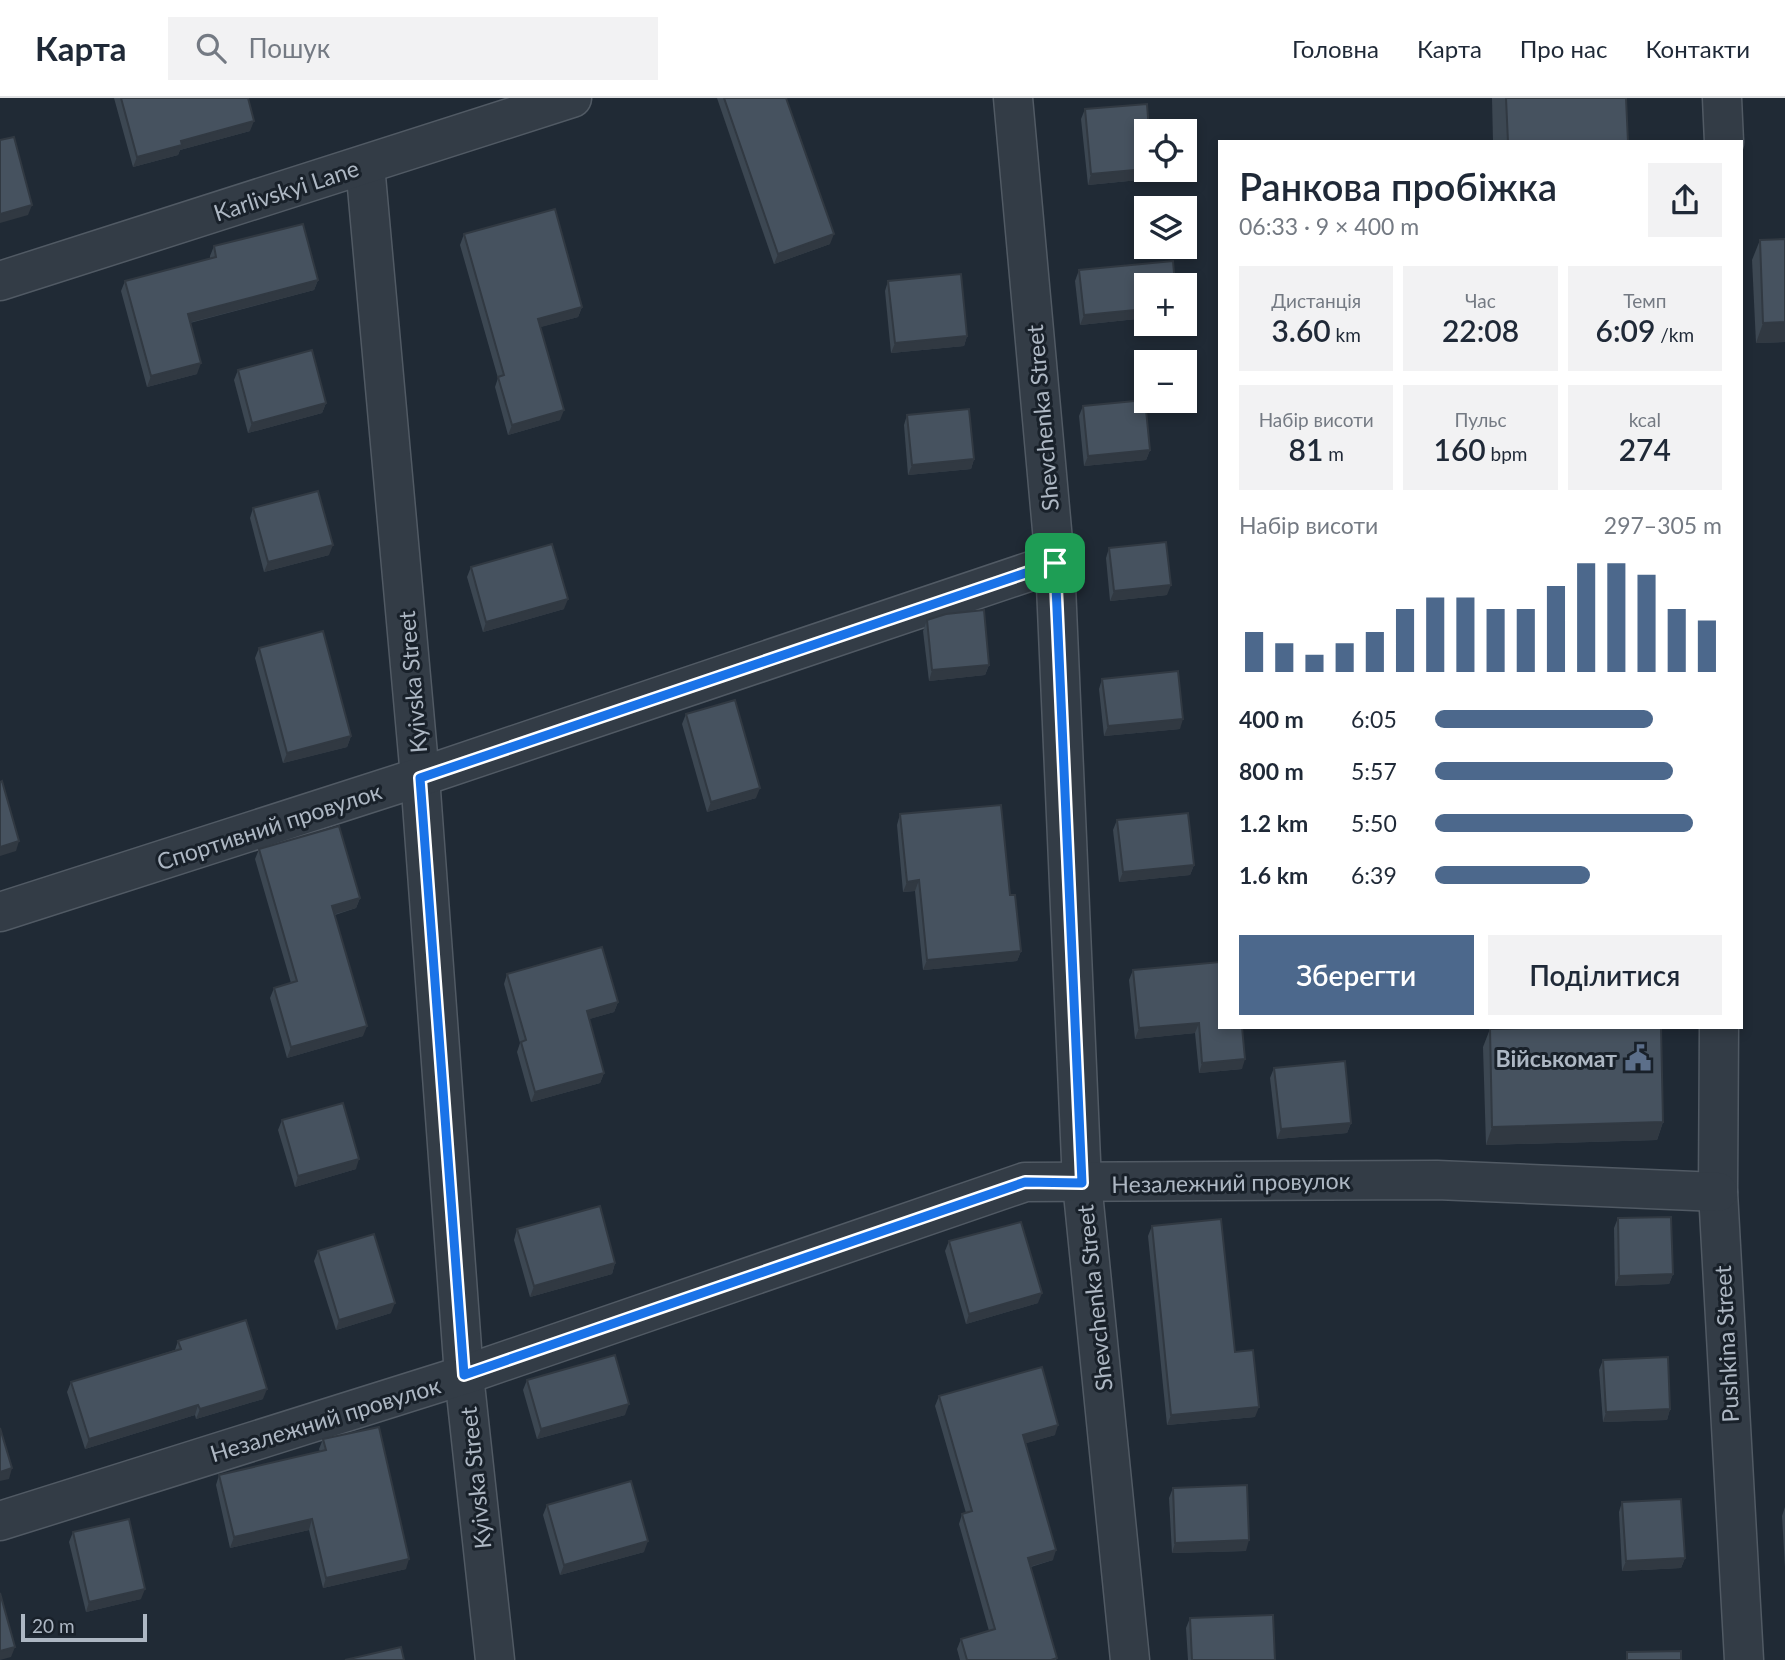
<!DOCTYPE html>
<html lang="uk">
<head>
<meta charset="utf-8">
<style>
  :root { --surface:#fff; --page:#f2f2f3; --text:#1f2937; --muted:#747a83; --line:#e0e1e3; --accent:#4c688c }
  body { margin:0; font-family:Lato,sans-serif; background:var(--page); color:var(--text); height:100vh; display:flex; flex-direction:column; font-size:26px; white-space:nowrap }
  * { box-sizing:border-box; margin:0 }
  p { font-size:23px; color:var(--muted) }
  .icon { flex:none; width:38px; height:38px; fill:none; stroke:currentColor; stroke-width:2; stroke-linecap:round; stroke-linejoin:round }
  .map { position:relative; flex:1; overflow:hidden }
  .drawer { position:absolute; left:1218px; top:42px; width:525px; height:889px; display:flex; flex-direction:column; background:var(--surface); border-radius:0px; box-shadow:0 4px 10px #0003 }
  .drawer>* { flex:none }
  .fabs { position:absolute; left:1134px; top:21px; display:grid; gap:14px }
  .fabs a { display:grid; place-items:center; width:63px; height:63px; border-radius:0px; background:var(--surface); box-shadow:0 4px 10px #0003; font-size:35px }
  .scale { position:absolute; left:21px; bottom:18px; width:126px; box-sizing:border-box; padding-left:7px; border:4px solid #adb7c3; border-top:0; font-size:19px; line-height:24px; white-space:nowrap; color:#adb7c3; -webkit-text-stroke:5px #19212a; paint-order:stroke }
  .pin { position:absolute; display:grid; place-items:center; width:60px; height:60px; color:#fff; margin:-30px; border-radius:14px; box-shadow:0 4px 10px #0006 }
  .round { display:grid; place-items:center; flex:none; width:74px; height:74px; border-radius:0px; background:var(--page) }
  .head { display:flex; align-items:center; justify-content:space-between; height:119px; padding:0 21px }
  h1 { font-size:38px; font-weight:600; line-height:52px }
  .metrics { display:grid; grid-template-columns:repeat(3,1fr); gap:10px; height:119px; padding:7px 21px }
  .metrics div { display:grid; align-content:center; border-radius:0px; background:var(--page); text-align:center }
  .metrics b { font-size:30px; font-weight:600 }
  .metrics small { font-size:19px; font-weight:400 }
  .metrics p { font-size:19px }
  .chart { height:196px; padding:14px 21px }
  .chart p { display:flex; justify-content:space-between }
  .chart svg { width:100%; height:126px; margin-top:7px; stroke:var(--accent); stroke-width:6 }
  .action { display:flex; gap:14px; margin-top:auto; padding:14px 21px }
  .action a { flex:1; height:80px; border-radius:0px; background:var(--accent); color:#fff; font-size:28px; font-weight:600; line-height:80px; text-align:center }
  .action a+a { background:var(--page); color:var(--text) }
  ul { padding:0 21px; list-style:none; font-size:23px }
  li { display:grid; grid-template-columns:112px 84px 1fr; align-items:center; height:52px }
  li i { height:18px; border-radius:9px; background:var(--accent) }
  header { display:flex; align-items:center; gap:42px; box-sizing:border-box; height:98px; padding:0 35px; background:var(--surface); border-bottom:2px solid var(--line) }
  header strong { font-size:33px }
  nav { display:flex; gap:38px; margin-inline-start:auto; font-size:24px }
  .search { width:490px; height:63px; background:var(--page); display:flex; align-items:center; gap:18px; box-sizing:border-box; padding:0 24px; border-radius:0px; color:var(--muted); font-size:26px }
  .map>svg:first-child { display:block }
  .lines { fill:none; stroke-linecap:round; stroke-linejoin:round }
  .minor-casing { stroke:#515a64; stroke-width:41 }
  .minor { stroke:#333c46; stroke-width:38 }
  .wall { fill:#3c4752 }
  .shaded-wall { fill:#313942 }
  .building { fill:#46525f; stroke:#313942; stroke-width:2 }
  .route-casing { stroke:#fff; stroke-width:14 }
  .route { stroke:#1a73e8; stroke-width:9 }
  .labels { text-anchor:middle; dominant-baseline:central; stroke-width:6; stroke-linejoin:round; paint-order:stroke }
  .street-label { font-size:23px; fill:#adb7c3; stroke:#19212a }
  .poi-label { font-size:23px; font-weight:bold; fill:#adb7c3; stroke:#19212a; text-anchor:end }
</style>
</head>
<body>
<header>
<strong>Карта</strong>
<div class="search"><svg class="icon" aria-label="search" viewBox="0 0 24 24"><circle cx="10" cy="10" r="6"/><path d="M15 15l6 6"/></svg>Пошук</div>
<nav><a>Головна</a><a>Карта</a><a>Про нас</a><a>Контакти</a></nav>
</header>
<div class="map">
<svg width="1785" height="1562" viewBox="0 0 1785 1562">
  <rect width="100%" height="100%" fill="#202a35"/>
  <g class="lines">
    <g class="minor-casing">
      <g id="minor">
        <path d="M1013,0l42,465 27,620 48,477"/>
        <path d="M1722,0l2,44"/>
        <path d="M365,67l55,612 44,598 31,285"/>
        <path d="M0,183l572,-183"/>
        <path d="M0,814l420,-135 635,-214"/>
        <path d="M1719,929l-1,165 26,468"/>
        <path d="M0,1423l464,-146 561,-193 412,-2 281,12"/>
      </g>
    </g>
    <use href="#minor" class="minor"/>
  </g>
  <g class="wall">
    <path d="M114,0h134l2,33 -70,19 -2,5 -45,12z"/>
    <path d="M717,0h69l44,146 -56,20z"/>
    <path d="M1492,0h134l2,44h-135z"/>
    <path d="M1085,11l61,61h7l-4,9 -61,6 -7,-66z"/>
    <path d="M464,136l118,73 -4,10 -38,10 20,93 -52,15 -13,-48 3,-9 -38,-133z"/>
    <path d="M1760,142l25,102 -29,1 -4,-83z"/>
    <path d="M214,148l104,34 -4,10 -124,33 7,51 -50,13 -26,-96 4,-10 85,-22v-3z"/>
    <path d="M1079,172l67,15v33l-66,7 -5,-44z"/>
    <path d="M888,183l79,55 -3,10 -73,7 -6,-62z"/>
    <path d="M238,272l88,33 -4,10 -74,20 -14,-53z"/>
    <path d="M1083,308l67,44 -4,10 -62,6 -5,-50z"/>
    <path d="M907,317l67,44 -3,10 -63,6 -4,-50z"/>
    <path d="M253,410l76,47 -65,17 -14,-54z"/>
    <path d="M1109,450l58,47 -57,6 -4,-43z"/>
    <path d="M471,469l93,42 -81,23 -16,-55z"/>
    <path d="M927,522l62,45 -4,10 -56,6 -6,-50z"/>
    <path d="M259,550l92,88 -4,11 -64,16 -28,-105z"/>
    <path d="M1102,581l78,50 -76,7 -5,-47z"/>
    <path d="M686,616l70,84 -49,14 -25,-88z"/>
    <path d="M900,716l110,81 11,56 -4,10 -94,9 -8,-79 -12,1 -6,-67z"/>
    <path d="M1117,722l77,45 -4,10 -71,7 -6,-52z"/>
    <path d="M259,751l101,49 -4,10 -21,7 28,121 -76,22 -17,-60 4,-10 17,-5 -36,-124z"/>
    <path d="M1220,864l22,107 -43,4 -4,-40 -60,6 -6,-59 4,-10z"/>
    <path d="M507,876l111,28 -4,10 -25,7 15,54 -4,10 -69,19 -14,-50 3,-9 -16,-59z"/>
    <path d="M1490,931l173,93 -6,18 -171,5 -3,-98z"/>
    <path d="M1274,970l77,55 -4,10 -70,6 -7,-61z"/>
    <path d="M282,1022l74,49 -61,18 -17,-57z"/>
    <path d="M1618,1120l55,56 -4,10 -54,2 -1,-58z"/>
    <path d="M1152,1128l83,126 20,65 -88,8 -19,-189z"/>
    <path d="M517,1131l98,34 -3,11 -82,23 -16,-57z"/>
    <path d="M949,1143l89,62 -72,21 -21,-73z"/>
    <path d="M318,1153l73,62 -55,17 -22,-69z"/>
    <path d="M178,1243l85,58 -67,20 -1,-4 -110,34 -18,-57 4,-10 104,-32z"/>
    <path d="M1603,1262l67,49 -3,11 -64,2 -4,-52z"/>
    <path d="M527,1282l98,35 -88,24 -14,-49z"/>
    <path d="M939,1298l116,39 -29,8 27,117 -22,7 26,91 -1,2h-96l-3,-11 4,-10 28,-8 -30,-107 3,-10 4,-1 -31,-107z"/>
    <path d="M323,1341l83,130 -83,19 -14,-58 -79,18 -14,-63 3,-10 101,-23 -1,-3z"/>
    <path d="M1173,1390l73,63 -74,2 -3,-55z"/>
    <path d="M1622,1404l63,56 -4,10 -59,3 -3,-59z"/>
    <path d="M547,1407l97,47 -84,23 -17,-60z"/>
    <path d="M1785,1409v60l-3,-51z"/>
    <path d="M73,1434l68,67 -55,13 -17,-70z"/>
    <path d="M1190,1520l85,42h-87l-2,-32z"/>
  </g>
  <g class="shaded-wall">
    <path d="M254,23l-4,10 -70,19 -2,5 -45,12 4,-10 44,-16z"/>
    <path d="M1146,72h7l-4,9 -61,6 3,-11z"/>
    <path d="M32,107l-4,10 -28,8v-9z"/>
    <path d="M834,136l-4,10 -56,20 4,-10z"/>
    <path d="M318,182l-4,10 -130,34 4,-10z"/>
    <path d="M582,209l-4,10 -44,12 4,-10z"/>
    <path d="M1146,211v9l-66,7 4,-10z"/>
    <path d="M1785,224v20l-29,1 7,-20z"/>
    <path d="M967,238l-3,10 -73,7 4,-10z"/>
    <path d="M201,265l-4,11 -50,13 4,-11z"/>
    <path d="M326,305l-4,10 -74,20 4,-10z"/>
    <path d="M564,312l-4,10 -52,15 4,-10z"/>
    <path d="M1150,352l-4,10 -62,6 4,-10z"/>
    <path d="M974,361l-3,10 -63,6 4,-10z"/>
    <path d="M333,447l-4,10 -65,17 4,-10z"/>
    <path d="M1171,487l-4,10 -57,6 4,-10z"/>
    <path d="M568,501l-4,10 -81,23 3,-10z"/>
    <path d="M989,567l-4,10 -56,6 3,-11z"/>
    <path d="M1183,621l-3,10 -76,7 4,-10z"/>
    <path d="M351,638l-4,11 -64,16 4,-10z"/>
    <path d="M760,690l-4,10 -49,14 4,-10z"/>
    <path d="M19,743l-3,10 -16,5v-9z"/>
    <path d="M1194,767l-4,10 -71,7 4,-10z"/>
    <path d="M919,782l-4,11 -12,1 4,-10z"/>
    <path d="M360,800l-4,10 -27,8 3,-10z"/>
    <path d="M1021,853l-4,10 -94,9 4,-10z"/>
    <path d="M618,904l-4,10 -31,9 4,-10z"/>
    <path d="M1199,925l-4,10 -60,6 4,-11z"/>
    <path d="M367,928l-4,10 -76,22 4,-11z"/>
    <path d="M1245,961l-3,10 -43,4 3,-10z"/>
    <path d="M604,975l-4,10 -69,19 4,-10z"/>
    <path d="M1663,1024l-6,18 -171,5 6,-18z"/>
    <path d="M1351,1025l-4,10 -70,6 4,-10z"/>
    <path d="M359,1061l-3,10 -61,18 3,-11z"/>
    <path d="M615,1165l-3,11 -82,23 4,-11z"/>
    <path d="M1673,1176l-4,10 -54,2 4,-10z"/>
    <path d="M1042,1195l-4,10 -72,21 3,-10z"/>
    <path d="M395,1205l-4,10 -55,17 3,-10z"/>
    <path d="M267,1291l-4,10 -67,20 4,-10z"/>
    <path d="M629,1306l-4,11 -88,24 4,-10z"/>
    <path d="M198,1307l-3,10 -110,34 4,-10z"/>
    <path d="M1259,1309l-4,10 -88,8 4,-10z"/>
    <path d="M1670,1311l-3,11 -64,2 3,-10z"/>
    <path d="M1058,1327l-3,10 -35,10 3,-10z"/>
    <path d="M12,1370l-3,11 -9,2v-9z"/>
    <path d="M312,1421l-3,11 -79,18 4,-11z"/>
    <path d="M1249,1442l-3,11 -74,2 3,-10z"/>
    <path d="M648,1443l-4,11 -84,23 4,-10z"/>
    <path d="M1056,1452l-3,10 -28,8 3,-10z"/>
    <path d="M1685,1460l-4,10 -59,3 4,-10z"/>
    <path d="M409,1461l-3,10 -83,19 3,-10z"/>
    <path d="M145,1491l-4,10 -55,13 3,-10z"/>
    <path d="M15,1549l-4,10 -11,3v-9z"/>
  </g>
  <g class="building">
    <path d="M121,0h127l6,23 -73,20 1,4 -45,12z"/>
    <path d="M724,0h62l48,136 -56,20z"/>
    <path d="M1506,0h120l2,44h-120z"/>
    <path d="M1147,6l2,27h-3v38l-55,5 -6,-65z"/>
    <path d="M14,39l18,68 -32,9v-74z"/>
    <path d="M555,111l27,98 -44,12 26,91 -52,15 -14,-48 6,-2 -40,-141z"/>
    <path d="M303,126l15,56 -130,34 13,49 -50,13 -26,-95 91,-24 -2,-11z"/>
    <path d="M1785,141v83l-22,1 -3,-83z"/>
    <path d="M1173,163l2,24h-29v24l-62,6 -5,-45z"/>
    <path d="M961,176l6,62 -72,7 -7,-62z"/>
    <path d="M312,252l14,53 -74,20 -14,-53z"/>
    <path d="M1145,302l5,50 -62,6 -5,-50z"/>
    <path d="M969,311l5,50 -62,6 -5,-50z"/>
    <path d="M318,393l15,54 -65,17 -15,-54z"/>
    <path d="M1166,444l5,43 -57,6 -5,-43z"/>
    <path d="M552,446l16,55 -82,23 -15,-55z"/>
    <path d="M984,512l5,55 -57,5 -5,-50 19,-6z"/>
    <path d="M323,533l28,105 -64,17 -28,-105z"/>
    <path d="M1178,573l5,48 -75,7 -6,-47z"/>
    <path d="M735,602l25,88 -49,14 -25,-88z"/>
    <path d="M2,683l17,60 -19,6v-65z"/>
    <path d="M1001,707l9,90h5l6,56 -94,9 -8,-80 -12,2 -7,-68z"/>
    <path d="M1188,715l6,52 -71,7 -6,-52z"/>
    <path d="M339,728l21,72 -28,8 35,120 -76,21 -17,-59 23,-7 -38,-132z"/>
    <path d="M602,849l16,55 -31,9 17,62 -69,19 -14,-50 5,-2 -19,-66z"/>
    <path d="M1220,864v65h22l3,32 -43,4 -3,-40 -60,5 -6,-58z"/>
    <path d="M1556,929h105l2,95 -171,5 -2,-98z"/>
    <path d="M1345,963l6,62 -70,6 -7,-61z"/>
    <path d="M343,1005l16,56 -61,17 -16,-56z"/>
    <path d="M600,1108l15,57 -81,23 -17,-57z"/>
    <path d="M1671,1119l2,57 -54,2 -1,-58z"/>
    <path d="M1221,1121l14,133 18,-2 6,57 -88,8 -19,-189z"/>
    <path d="M1021,1124l21,71 -73,21 -20,-73z"/>
    <path d="M374,1136l21,69 -56,17 -21,-69z"/>
    <path d="M246,1222l21,69 -67,20 -2,-4 -109,34 -18,-57 110,-33 -3,-8z"/>
    <path d="M615,1257l14,49 -88,25 -14,-49z"/>
    <path d="M1668,1259l2,52 -64,3 -3,-52z"/>
    <path d="M1042,1269l16,58 -35,10 33,115 -28,8 29,100 -6,2h-84l-6,-21 34,-10 -33,-115 10,-3 -33,-115z"/>
    <path d="M379,1329l30,132 -83,19 -14,-59 -78,18 -15,-62 107,-25 -3,-11z"/>
    <path d="M0,1330l12,40 -12,4z"/>
    <path d="M631,1383l17,60 -84,24 -17,-60z"/>
    <path d="M1247,1387l2,55 -74,3 -2,-55z"/>
    <path d="M1681,1401l4,59 -59,3 -4,-59z"/>
    <path d="M129,1421l16,70 -56,13 -16,-70z"/>
    <path d="M0,1495l15,54 -15,4z"/>
    <path d="M1273,1517l2,45h-83l-2,-42z"/>
    <path d="M401,1549l3,13h-59z"/>
    <path d="M1681,1553v9h-54v-8z"/>
  </g>
  <g class="lines">
    <g class="route-casing">
      <path id="route" d="M1055,465l27,620 -57,-1 -561,193 -44,-597z"/>
    </g>
    <use href="#route" class="route"/>
  </g>
  <defs>
    <g id="civic-bare" transform="scale(2.1)"><path d="M-.6-6.5H3V-4.5H.6V-3L4-1V1h2V6H-6V1h2V-1L-.6-3ZM-1.2 2.5V6h2.4V2.5Z" fill="#5c6f8a" stroke="#19212a" stroke-width="2.5" paint-order="stroke"/></g>
  </defs>
  <g fill-rule="evenodd">
    <use href="#civic-bare" x="1638" y="960"/>
  </g>
  <g class="labels">
    <g class="street-label">
      <text transform="translate(286 92) rotate(-18)">Karlіvskyi Lane</text>
      <text transform="translate(1042 320) rotate(-95)">Shevchenka Street</text>
      <text transform="translate(412 584) rotate(-95)">Kyivska Street</text>
      <text transform="translate(269 728) rotate(-18)">Спортивний провулок</text>
      <text transform="translate(1231 1084) rotate(-1)">Незалежний провулок</text>
      <text transform="translate(1094 1200) rotate(-96)">Shevchenka Street</text>
      <text transform="translate(1726 1246) rotate(-93)">Pushkina Street</text>
      <text transform="translate(325 1321) rotate(-17)">Незалежний провулок</text>
      <text transform="translate(475 1380) rotate(-96)">Kyivska Street</text>
    </g>
    <g class="poi-label">
      <text x="1617" y="960">Військомат</text>
    </g>
  </g>
</svg>
<div class="fabs">
<a><svg class="icon" aria-label="locate" viewBox="0 0 24 24"><circle cx="12" cy="12" r="6"/><path d="M12 2v4M12 18v4M2 12h4M18 12h4"/></svg></a>
<a><svg class="icon" aria-label="layers" viewBox="0 0 24 24"><path d="M12 4l9 5-9 5-9-5zM3 14l9 5 9-5"/></svg></a>
<a>+</a>
<a>−</a>
</div>
<div class="scale">20 m</div>
<div class="pin" style="left:1055px;top:465px;background:#1e9e55"><svg class="icon" aria-label="arrive" viewBox="0 0 24 24"><path d="M6 21V4h12l-3 4 3 4H6"/></svg></div>
<section class="drawer">
<div class="head"><div><h1>Ранкова пробіжка</h1><p>06:33 · 9 × 400 m</p></div><a class="round"><svg class="icon" aria-label="share" viewBox="0 0 24 24"><path d="M12 15V3M7 8l5-5 5 5M5 13v7h14v-7"/></svg></a></div>
<div class="metrics">
<div><p>Дистанція</p><b>3.60<small> km</small></b></div>
<div><p>Час</p><b>22:08</b></div>
<div><p>Темп</p><b>6:09<small> /km</small></b></div>
</div>
<div class="metrics">
<div><p>Набір висоти</p><b>81<small> m</small></b></div>
<div><p>Пульс</p><b>160<small> bpm</small></b></div>
<div><p>kcal</p><b>274</b></div>
</div>
<div class="chart"><p><span>Набір висоти</span>297–305 m</p>
<svg viewBox="0 0 160 44" preserveAspectRatio="none"><path d="M5 44V30M15 44V34M25 44V38M35 44V34M45 44V30M55 44V22M65 44V18M75 44V18M85 44V22M95 44V22M105 44V14M115 44V6M125 44V6M135 44V10M145 44V22M155 44V26"/></svg>
</div>
<ul>
<li><b>400 m</b>6:05<i style="width:76%"></i></li>
<li><b>800 m</b>5:57<i style="width:83%"></i></li>
<li><b>1.2 km</b>5:50<i style="width:90%"></i></li>
<li><b>1.6 km</b>6:39<i style="width:54%"></i></li>
</ul>
<div class="action"><a>Зберегти</a><a>Поділитися</a></div>
</section>
</div>
</body>
</html>
